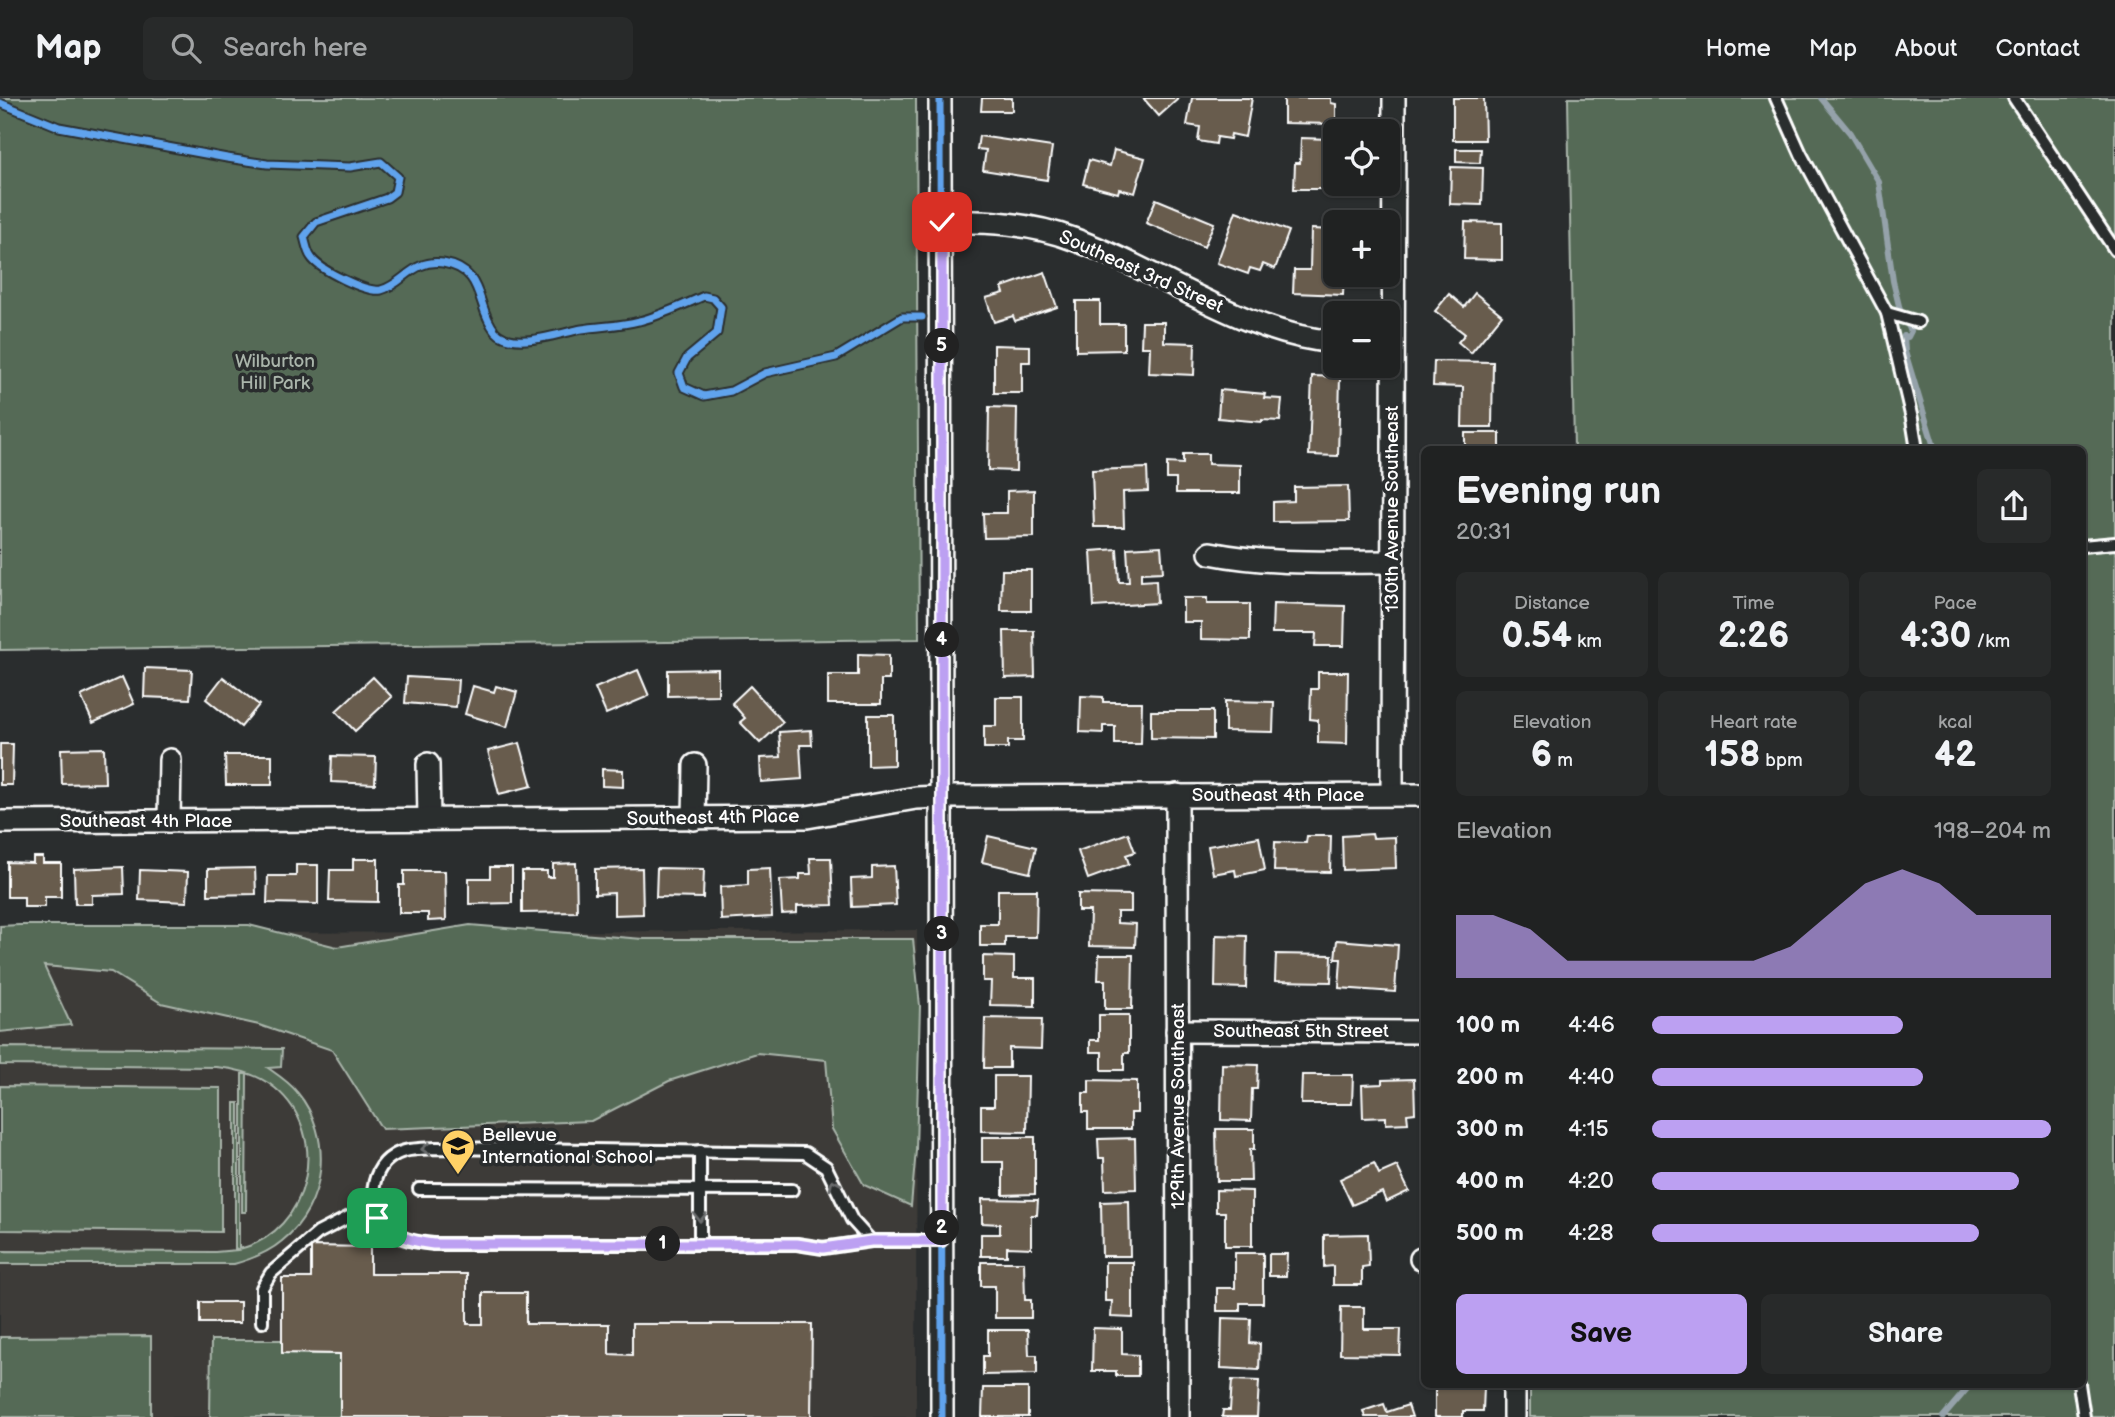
<!DOCTYPE html>
<html lang="en">
<head>
<meta charset="utf-8">
<style>
  :root { --surface:#202222; --page:#282a2a; --text:#f1f3f6; --muted:#a2a4a5; --line:#3d3f40; --accent:#bca0f2 }
  body { margin:0; font-family:"Balsamiq Sans",sans-serif; background:var(--page); color:var(--text); height:100vh; display:flex; flex-direction:column; font-size:26px; white-space:nowrap }
  * { box-sizing:border-box; margin:0 }
  p { font-size:23px; color:var(--muted) }
  .icon { flex:none; width:38px; height:38px; fill:none; stroke:currentColor; stroke-width:2; stroke-linecap:round; stroke-linejoin:round }
  .map { position:relative; flex:1; overflow:hidden }
  .details { position:absolute; left:1421px; top:348px; width:665px; height:942px; display:flex; flex-direction:column; background:var(--surface); border-radius:10px; box-shadow:0 2px 5px #0004,0 0 0 2px var(--line) }
  .details>* { flex:none }
  .controls { position:absolute; left:1323px; top:21px; display:grid; gap:14px }
  .controls a { display:grid; place-items:center; width:77px; height:77px; border-radius:10px; background:var(--surface); box-shadow:0 2px 5px #0004,0 0 0 2px var(--line); font-size:35px }
  .pin { position:absolute; display:grid; place-items:center; width:60px; height:60px; color:#fff; margin:-30px; border-radius:14px; box-shadow:0 4px 10px #0006 }
  .km { position:absolute; width:35px; height:35px; margin:-18px; border-radius:50%; background:#222; color:#fff; font-size:19px; line-height:35px; text-align:center }
  .round { display:grid; place-items:center; flex:none; width:74px; height:74px; border-radius:10px; background:var(--page) }
  .head { display:flex; align-items:center; justify-content:space-between; height:119px; padding:0 35px }
  h1 { font-size:38px; font-weight:800; line-height:52px }
  .figures { display:grid; grid-template-columns:repeat(3,1fr); gap:10px; height:119px; padding:7px 35px }
  .figures div { display:grid; align-content:center; border-radius:10px; background:var(--page); text-align:center }
  .figures b { font-size:35px; font-weight:800 }
  .figures small { font-size:19px; font-weight:400 }
  .figures p { font-size:19px }
  .chart { height:196px; padding:14px 35px }
  .chart p { display:flex; justify-content:space-between }
  .chart svg { width:100%; height:126px; margin-top:7px; fill:var(--accent); opacity:.7 }
  .action { display:flex; gap:14px; margin-top:auto; padding:14px 35px }
  .action a { flex:1; height:80px; border-radius:10px; background:var(--accent); color:#111; font-size:28px; font-weight:800; line-height:80px; text-align:center }
  .action a+a { background:var(--page); color:var(--text) }
  ul { padding:0 35px; list-style:none; font-size:23px }
  li { display:grid; grid-template-columns:112px 84px 1fr; align-items:center; height:52px }
  li i { height:18px; border-radius:9px; background:var(--accent) }
  header { display:flex; align-items:center; gap:42px; box-sizing:border-box; height:98px; padding:0 35px; background:var(--surface); border-bottom:2px solid var(--line) }
  header strong { font-size:33px }
  nav { display:flex; gap:38px; margin-inline-start:auto; font-size:24px }
  .search { width:490px; height:63px; background:var(--page); display:flex; align-items:center; gap:18px; box-sizing:border-box; padding:0 24px; border-radius:10px; color:var(--muted); font-size:26px }
  .map>svg:first-child { display:block }
  .built { fill:#3c3b38 }
  .green { fill:#556b57; stroke:#aab5ab; stroke-width:2 }
  .lines { fill:none; stroke-linecap:round; stroke-linejoin:round }
  .stream { stroke:#95a2aa; stroke-width:6 }
  .building { fill:#675b4e; stroke:#fff; stroke-width:2 }
  .lane-casing { stroke:#fff; stroke-width:16 }
  .street-casing { stroke:#fff; stroke-width:26 }
  .lane { stroke:#2a2d2e; stroke-width:10 }
  .street { stroke:#2a2d2e; stroke-width:21 }
  .cycleway-casing { stroke:#2a2d2e; stroke-width:11 }
  .cycleway { stroke:#60a3ed; stroke-width:7 }
  .oneway { stroke:#6a6c6d }
  .route-casing { stroke:#fff; stroke-width:14 }
  .route { stroke:#bca0f2; stroke-width:9 }
  .labels { text-anchor:middle; dominant-baseline:central; stroke-width:7; stroke-linejoin:round; paint-order:stroke }
  .street-label { font-size:19px; fill:#fff; stroke:#2a2d2e }
  .park-label { font-size:19px; fill:#aab5ab; stroke:#2a2d2e }
  .poi-label { font-size:19px; fill:#fff; stroke:#2a2d2e; text-anchor:start }
</style>
</head>
<body>
<header>
<strong>Map</strong>
<div class="search"><svg class="icon" aria-label="search" viewBox="0 0 24 24"><circle cx="10" cy="10" r="6"/><path d="M15 15l6 6"/></svg>Search here</div>
<nav><a>Home</a><a>Map</a><a>About</a><a>Contact</a></nav>
</header>
<div class="map">
<svg width="2115" height="1319" viewBox="0 0 2115 1319">
  <rect width="100%" height="100%" fill="#2a2d2e"/>
  <filter id="ink" filterUnits="userSpaceOnUse"><feTurbulence type="fractalNoise" baseFrequency=".0143" numOctaves="2"/><feDisplacementMap in="SourceGraphic" scale="14" xChannelSelector="R" yChannelSelector="G"/><feConvolveMatrix kernelMatrix="1 2 1 2 8 2 1 2 1" color-interpolation-filters="sRGB"/></filter>
  <g filter="url(#ink)">
    <path class="built" d="M917,832l-1,487h-916v-483z"/>
    <g class="green">
      <path d="M0,0h916l3,541 -919,11z"/>
      <path d="M1568,0h547v1319h-585v-33h552v-934h-508z"/>
      <path d="M19,827h230l88,22 133,-22 173,14h270l7,67 -4,144 -5,56 -47,-21 -32,-56 -6,-69 -69,-7 -88,28 -78,40 -209,8 -50,-79 -73,-25 -98,-22 -50,-31 -67,-6 27,59 -71,7v-106z"/>
      <path d="M0,949l282,2 -1,18 -13,1c10,7 21,14 29,24 37,44 30,113 -15,149 -14,12 -30,18 -48,23h-234v-13l215,1 22,-2 -2,-1v-146h4v146c71,-17 93,-114 36,-161 -17,-14 -37,-19 -59,-21l-216,-2z"/>
      <path d="M242,976h5l-1,138h-4z"/>
      <path d="M0,988l221,2v144l-221,-2z"/>
      <path d="M151,1238v81h-151v-80z"/>
      <path d="M211,1242h71l1,13 57,1v63h-130z"/>
    </g>
    <g class="lines">
      <g class="stream">
        <path d="M1821,0l29,35 29,49 14,99 7,29 11,21 -3,6 -4,-1 1,16 30,98"/>
        <path d="M1943,1319l28,-33"/>
      </g>
    </g>
    <g class="building">
      <path d="M982,0h30v13h-31z"/>
      <path d="M1143,0h36l-20,18z"/>
      <path d="M1192,0h60l-7,39 -14,-3 -1,5 -13,-2 -1,7 -18,-3 2,-14 -13,-2z"/>
      <path d="M1284,0h47v5l5,1v20l-52,-1z"/>
      <path d="M1453,0h31l1,42h-32z"/>
      <path d="M979,38l73,11 -5,33 -64,-10 3,-20 -9,-1z"/>
      <path d="M1301,40l28,1 -1,50h-34l1,-26h5z"/>
      <path d="M1456,51h25l-1,14 -24,-1z"/>
      <path d="M1114,52l31,8 -10,35 -16,-4 -1,4 -35,-9 6,-24 21,6z"/>
      <path d="M1451,69l32,1 -1,37 -32,-1z"/>
      <path d="M1156,101l58,24 -10,24 -58,-24z"/>
      <path d="M1236,113l53,20 -14,38 -12,-5 -3,7 -10,-3 -2,6 -31,-11z"/>
      <path d="M1465,124l37,1v37l-38,-1z"/>
      <path d="M1311,131l24,1v45h9l-1,20 -50,-2 1,-23h16z"/>
      <path d="M1045,174l12,35 -42,14 -2,-5 -19,6 -8,-24 18,-5 -2,-6z"/>
      <path d="M1475,195l27,22 -31,38 -13,-11 7,-8 -30,-23 14,-17 15,13z"/>
      <path d="M1076,203h24v23h24v26l-48,1z"/>
      <path d="M1142,224h22v20l31,1 -1,32 -45,-2 1,-26h-9z"/>
      <path d="M994,247l36,1v16h-8v31h-28z"/>
      <path d="M1434,263l59,1 -1,65h-30l1,-40 -30,-1z"/>
      <path d="M1312,278l28,1 -2,79 -29,-1z"/>
      <path d="M1220,292l45,4 -1,4 18,1 -2,22 -18,-1v2l-44,-4z"/>
      <path d="M989,309l28,1 -1,63 -28,-1z"/>
      <path d="M1465,335h35v17h-74l39,-1z"/>
      <path d="M1183,356h25v10l32,1v28h-64v-14h-9v-16l16,1z"/>
      <path d="M1147,370l1,23 -25,1 1,35h-30l-2,-57z"/>
      <path d="M1348,388l1,35 -76,1v-20l21,-1v-14z"/>
      <path d="M1034,392v47l-50,1 -1,-25h24v-22z"/>
      <path d="M1161,448l2,26 -22,1v8l15,-1 1,23 -63,4 -3,-56 26,-2 2,33h10l-2,-34z"/>
      <path d="M1002,472h29v41h-30z"/>
      <path d="M1183,500h24v6h43v36l-49,-1v-17h-18z"/>
      <path d="M1273,506l72,2 -1,40h-29l1,-13h-44z"/>
      <path d="M1004,533h30l1,46 -30,1z"/>
      <path d="M858,556l31,1v25h-8v24h-53v-29h30z"/>
      <path d="M145,570l47,2 -2,29 -46,-2z"/>
      <path d="M718,571v26l-50,1v-26z"/>
      <path d="M638,572l11,26 -43,18 -11,-26z"/>
      <path d="M1318,574h30l-1,72 -29,-1v-23l-8,-1 1,-30h7z"/>
      <path d="M122,579l12,27 -41,19 -12,-27z"/>
      <path d="M223,579l36,28 -18,22 -35,-28z"/>
      <path d="M373,579l19,20 -37,34 -19,-20z"/>
      <path d="M407,579l51,3 -2,27 -51,-4z"/>
      <path d="M473,588l21,6 2,-6 21,6 -10,35 -42,-13z"/>
      <path d="M750,588l33,36 -23,21 -20,-21 5,-4 -13,-15z"/>
      <path d="M1081,598l22,1v5h39l-1,42h-26v-18h-12v7l-23,-1z"/>
      <path d="M996,599h27v44h-15v7h-24v-22h12z"/>
      <path d="M1225,603l49,1 -1,30 -48,-1z"/>
      <path d="M1151,613h62v28l-62,-1z"/>
      <path d="M868,617h26v50l-26,1z"/>
      <path d="M811,632l1,15h-12l2,34 -41,3 -1,-24 21,-1 -2,-25z"/>
      <path d="M520,645l12,43 -33,8 -11,-43z"/>
      <path d="M0,646h13l-1,41h-12z"/>
      <path d="M104,650l1,35 -43,1 -1,-35z"/>
      <path d="M225,657h47v30h-46z"/>
      <path d="M332,658l44,1 -1,27 -44,-2z"/>
      <path d="M602,671l21,1v17l-21,-1z"/>
      <path d="M1128,735l7,19 -9,3 3,9 -41,15 -10,-28z"/>
      <path d="M1372,736l1,4 22,-1 1,31 -53,2 -1,-34z"/>
      <path d="M988,738l48,11 -6,26 -48,-11z"/>
      <path d="M1307,738h24l-1,36 -56,-1 1,-29 31,1z"/>
      <path d="M1259,739l6,33 -29,6 -1,-6 -22,4 -5,-28z"/>
      <path d="M33,759h10v6h18v34h-16v10h-21v-10h-17v-35l26,1z"/>
      <path d="M810,760h21l2,47 -36,1v7l-15,1 -2,-34 20,-1v-5h11z"/>
      <path d="M353,761h25v43l-49,-1 1,-31h23z"/>
      <path d="M576,765l1,49 -55,1v-42h25v6h6v-13z"/>
      <path d="M296,767h22v39l-51,-1 1,-27h28z"/>
      <path d="M894,768l2,39 -44,2 -1,-28 21,-1v-11z"/>
      <path d="M123,769l1,27 -32,1v9h-17l-1,-35z"/>
      <path d="M490,769h22v36l-43,1v-26h21z"/>
      <path d="M255,770l1,26 -48,1v-26z"/>
      <path d="M642,770l1,46 -29,1v-22l-19,1v-25z"/>
      <path d="M657,770l47,1 -1,29 -47,-1z"/>
      <path d="M770,770l2,49 -51,3 -1,-33 28,-2v-16z"/>
      <path d="M140,772l48,2 -1,30 -48,-2z"/>
      <path d="M404,773h41l1,49 -18,1v-8h-29v-28h5z"/>
      <path d="M998,792h39l-1,47h-31v9h-25v-22h18z"/>
      <path d="M1078,796l53,1v17h-14v11l19,1 -1,23 -46,-1 1,-35h-12z"/>
      <path d="M1216,837l31,1 -1,52 -31,-1z"/>
      <path d="M1337,842l61,5 -3,47 -56,-4 2,-29h-6z"/>
      <path d="M1276,856l56,1 -1,27 -56,-1z"/>
      <path d="M1099,857h34l-1,54h-27v-29h-7z"/>
      <path d="M983,858l31,1v21h21v28l-45,-1 1,-24h-8z"/>
      <path d="M1099,917h30v38h-5v17h-22v-18h-12v-12h9z"/>
      <path d="M985,920l57,1 -1,30 -32,-1v20h-25z"/>
      <path d="M1222,966l36,1 -1,24h-5l-1,32 -30,-1z"/>
      <path d="M1302,977h51l-1,29h-51z"/>
      <path d="M994,978h34l-1,56 -46,-1v-25h13z"/>
      <path d="M1414,981l1,34 -8,1 1,9 -22,1v-7l-23,1 -1,-33 20,-1v-4z"/>
      <path d="M1089,982l48,1v32h-6v16h-43v-17h-5v-19h6z"/>
      <path d="M1216,1031h38v20h-4l1,32h-34z"/>
      <path d="M982,1039h53v57l-32,1v-33h-21z"/>
      <path d="M1135,1040l1,51 -31,1 -1,-32h-5l-1,-19z"/>
      <path d="M1374,1065l5,11 18,-8 12,25 -23,11 -4,-10 -30,13 -12,-26z"/>
      <path d="M1216,1092l36,1v55h-27v-34h-9z"/>
      <path d="M982,1101l56,1 -1,15h-6v33l-24,-1v9h-26v-22h19v-10l-18,-1z"/>
      <path d="M1129,1103l1,55h-28l-1,-54z"/>
      <path d="M1368,1136l1,32 -7,1v18h-29v-19l-9,1v-32z"/>
      <path d="M311,1148l59,1v27h97v50h16v-31h43v31h83v30l23,1v-31h180l-1,93h-471v-63l-58,-1v-75h29z"/>
      <path d="M1235,1155h28v50h-23v8h-23v-23h18z"/>
      <path d="M1269,1156h18l-1,22h-17z"/>
      <path d="M981,1164h43l1,38h6v18h-36v-32h-14z"/>
      <path d="M1105,1164h28v56l-22,-1 1,-16h-7z"/>
      <rect x="200" y="1204" width="40" height="21"/>
      <path d="M1341,1209h23v22h37l-1,26 -60,-1z"/>
      <path d="M1222,1220l29,1 -1,24 10,1 -1,26 -38,-2z"/>
      <path d="M1093,1230l29,1v25l16,1v21h-22v-5h-24z"/>
      <path d="M988,1232h40l1,25h8v19l-54,1v-19h5z"/>
      <path d="M1232,1282l27,1 -2,36h-35l1,-7h7z"/>
      <path d="M1435,1289h49l-1,24h-20v6h-28z"/>
      <path d="M983,1290h45v29h-46z"/>
      <path d="M1384,1306l3,8 21,-7 4,12h-47l-2,-6z"/>
    </g>
    <g class="lines">
      <g class="lane-casing">
        <g id="lane">
          <path d="M1776,0l25,56 86,159 25,106 5,31"/>
          <path d="M2014,0l101,152"/>
          <path d="M1887,215l31,9"/>
          <path d="M2082,448l33,-3"/>
          <path d="M419,1091l373,1"/>
          <path d="M871,1143l-19,-21 -26,-53 -21,-14 -369,-5c-14,1 -31,0 -43,8 -26,15 -26,59 -2,76 13,9 27,10 42,12h364l26,4 48,-7h71"/>
          <path d="M700,1146v-93"/>
          <path d="M262,1224v-34l9,-15 47,-40 56,-29"/>
          <path d="M2079,1286l5,33"/>
        </g>
      </g>
      <g class="street-casing">
        <g id="street">
          <path d="M940,0l2,1319"/>
          <path d="M942,124c44,-1 89,1 131,17 87,31 169,95 262,103"/>
          <path d="M1210,455c60,12 121,9 181,9"/>
          <path d="M428,666l1,55"/>
          <path d="M1392,696l2,-696"/>
          <path d="M1177,697l1,622"/>
          <path d="M694,721l1,-54"/>
          <path d="M169,723l1,-61"/>
          <path d="M0,724l807,-5 109,-19 25,-1 483,-2"/>
          <path d="M1177,933l247,1"/>
          <path d="M1421,1161h3"/>
          <path d="M1514,1319v-33"/>
        </g>
      </g>
      <use href="#lane" class="lane"/>
      <use href="#street" class="street"/>
      <g class="cycleway-casing">
        <g id="cycleway">
          <path d="M940,0l2,1319"/>
          <path d="M0,5l59,24 168,31 40,6 83,3 31,-5 17,15 -3,15 -8,6 -71,24 -12,15c2,6 3,15 7,20 8,13 56,36 70,33 23,-6 31,-31 62,-27 43,7 32,43 52,68 17,20 64,2 87,-2 19,-3 39,-3 57,-8 18,-4 47,-17 65,-25l9,2 8,9 -4,26 -30,25 -8,15 5,14 20,9 27,-5 34,-18 71,-16 66,-40h20"/>
        </g>
      </g>
      <use href="#cycleway" class="cycleway"/>
    </g>
    <defs><path id="oneway-chevron" d="M-2-3.5L2.5 0L-2 3.5" fill="none" stroke-width="1.6" stroke-linecap="round" stroke-linejoin="round" transform="scale(1.75)"/></defs>
    <g class="oneway">
      <use href="#oneway-chevron" transform="translate(426 1051) rotate(176)"/>
      <use href="#oneway-chevron" transform="translate(834 1086) rotate(-116)"/>
      <use href="#oneway-chevron" transform="translate(700 1119) rotate(90)"/>
    </g>
  </g>
  <g class="lines" filter="url(#ink)">
    <g class="route-casing">
      <path id="route" d="M377,1120c17,18 32,23 56,26h364l26,4 48,-7h71v-1019"/>
    </g>
    <use href="#route" class="route"/>
  </g>
  <defs>
    <g id="school-pin" transform="scale(1.75)"><path d="M0 17L-7.5 6A9.5 9.5 0 1 1 7.5 6Z" fill="#ffd166" stroke="#2a2d2e"/><path d="M0-5L7-2L0 1L-7-2ZM-4 1L0 2.5L4 1V4Q0 6-4 4Z" fill="#111"/></g>
  </defs>
  <g fill-rule="evenodd">
    <use href="#school-pin" x="458" y="1048"/>
  </g>
  <g class="labels">
    <g class="street-label">
      <text transform="translate(1141 174) rotate(24)">Southeast 3rd Street</text>
      <text transform="translate(1392 411) rotate(-90)">130th Avenue Southeast</text>
      <text x="1278" y="697">Southeast 4th Place</text>
      <text transform="translate(713 720) rotate(-1)">Southeast 4th Place</text>
      <text x="146" y="723">Southeast 4th Place</text>
      <text x="1301" y="933">Southeast 5th Street</text>
      <text transform="translate(1178 1008) rotate(-90)">129th Avenue Southeast</text>
    </g>
    <g class="park-label">
      <text x="275" y="263">Wilburton<tspan x="275" dy="22">Hill Park</tspan></text>
    </g>
    <g class="poi-label">
      <text x="482" y="1037">Bellevue<tspan x="482" dy="22">International School</tspan></text>
    </g>
  </g>
</svg>
<div class="controls">
<a><svg class="icon" aria-label="locate" viewBox="0 0 24 24"><circle cx="12" cy="12" r="6"/><path d="M12 2v4M12 18v4M2 12h4M18 12h4"/></svg></a>
<a>+</a>
<a>−</a>
</div>
<div class="pin" style="left:377px;top:1120px;background:#1e9e55"><svg class="icon" aria-label="arrive" viewBox="0 0 24 24"><path d="M6 21V4h12l-3 4 3 4H6"/></svg></div>
<div class="pin" style="left:942px;top:124px;background:#d93025"><svg class="icon" aria-label="check" viewBox="0 0 24 24"><path d="M5 12l5 5 9-10"/></svg></div>
<b class="km" style="left:663px;top:1146px">1</b>
<b class="km" style="left:942px;top:1130px">2</b>
<b class="km" style="left:942px;top:836px">3</b>
<b class="km" style="left:942px;top:542px">4</b>
<b class="km" style="left:942px;top:248px">5</b>
<section class="details">
<div class="head"><div><h1>Evening run</h1><p>20:31</p></div><a class="round"><svg class="icon" aria-label="share" viewBox="0 0 24 24"><path d="M12 15V3M7 8l5-5 5 5M5 13v7h14v-7"/></svg></a></div>
<div class="figures">
<div><p>Distance</p><b>0.54<small> km</small></b></div>
<div><p>Time</p><b>2:26</b></div>
<div><p>Pace</p><b>4:30<small> /km</small></b></div>
</div>
<div class="figures">
<div><p>Elevation</p><b>6<small> m</small></b></div>
<div><p>Heart rate</p><b>158<small> bpm</small></b></div>
<div><p>kcal</p><b>42</b></div>
</div>
<div class="chart"><p><span>Elevation</span>198–204 m</p>
<svg viewBox="0 0 160 44" preserveAspectRatio="none"><path d="M0 44V22L10 22L20 27L30 38L40 38L50 38L60 38L70 38L80 38L90 33L100 22L110 11L120 6L130 11L140 22L150 22L160 22V44z"/></svg>
</div>
<ul>
<li><b>100 m</b>4:46<i style="width:63%"></i></li>
<li><b>200 m</b>4:40<i style="width:68%"></i></li>
<li><b>300 m</b>4:15<i style="width:100%"></i></li>
<li><b>400 m</b>4:20<i style="width:92%"></i></li>
<li><b>500 m</b>4:28<i style="width:82%"></i></li>
</ul>
<div class="action"><a>Save</a><a>Share</a></div>
</section>
</div>
</body>
</html>
